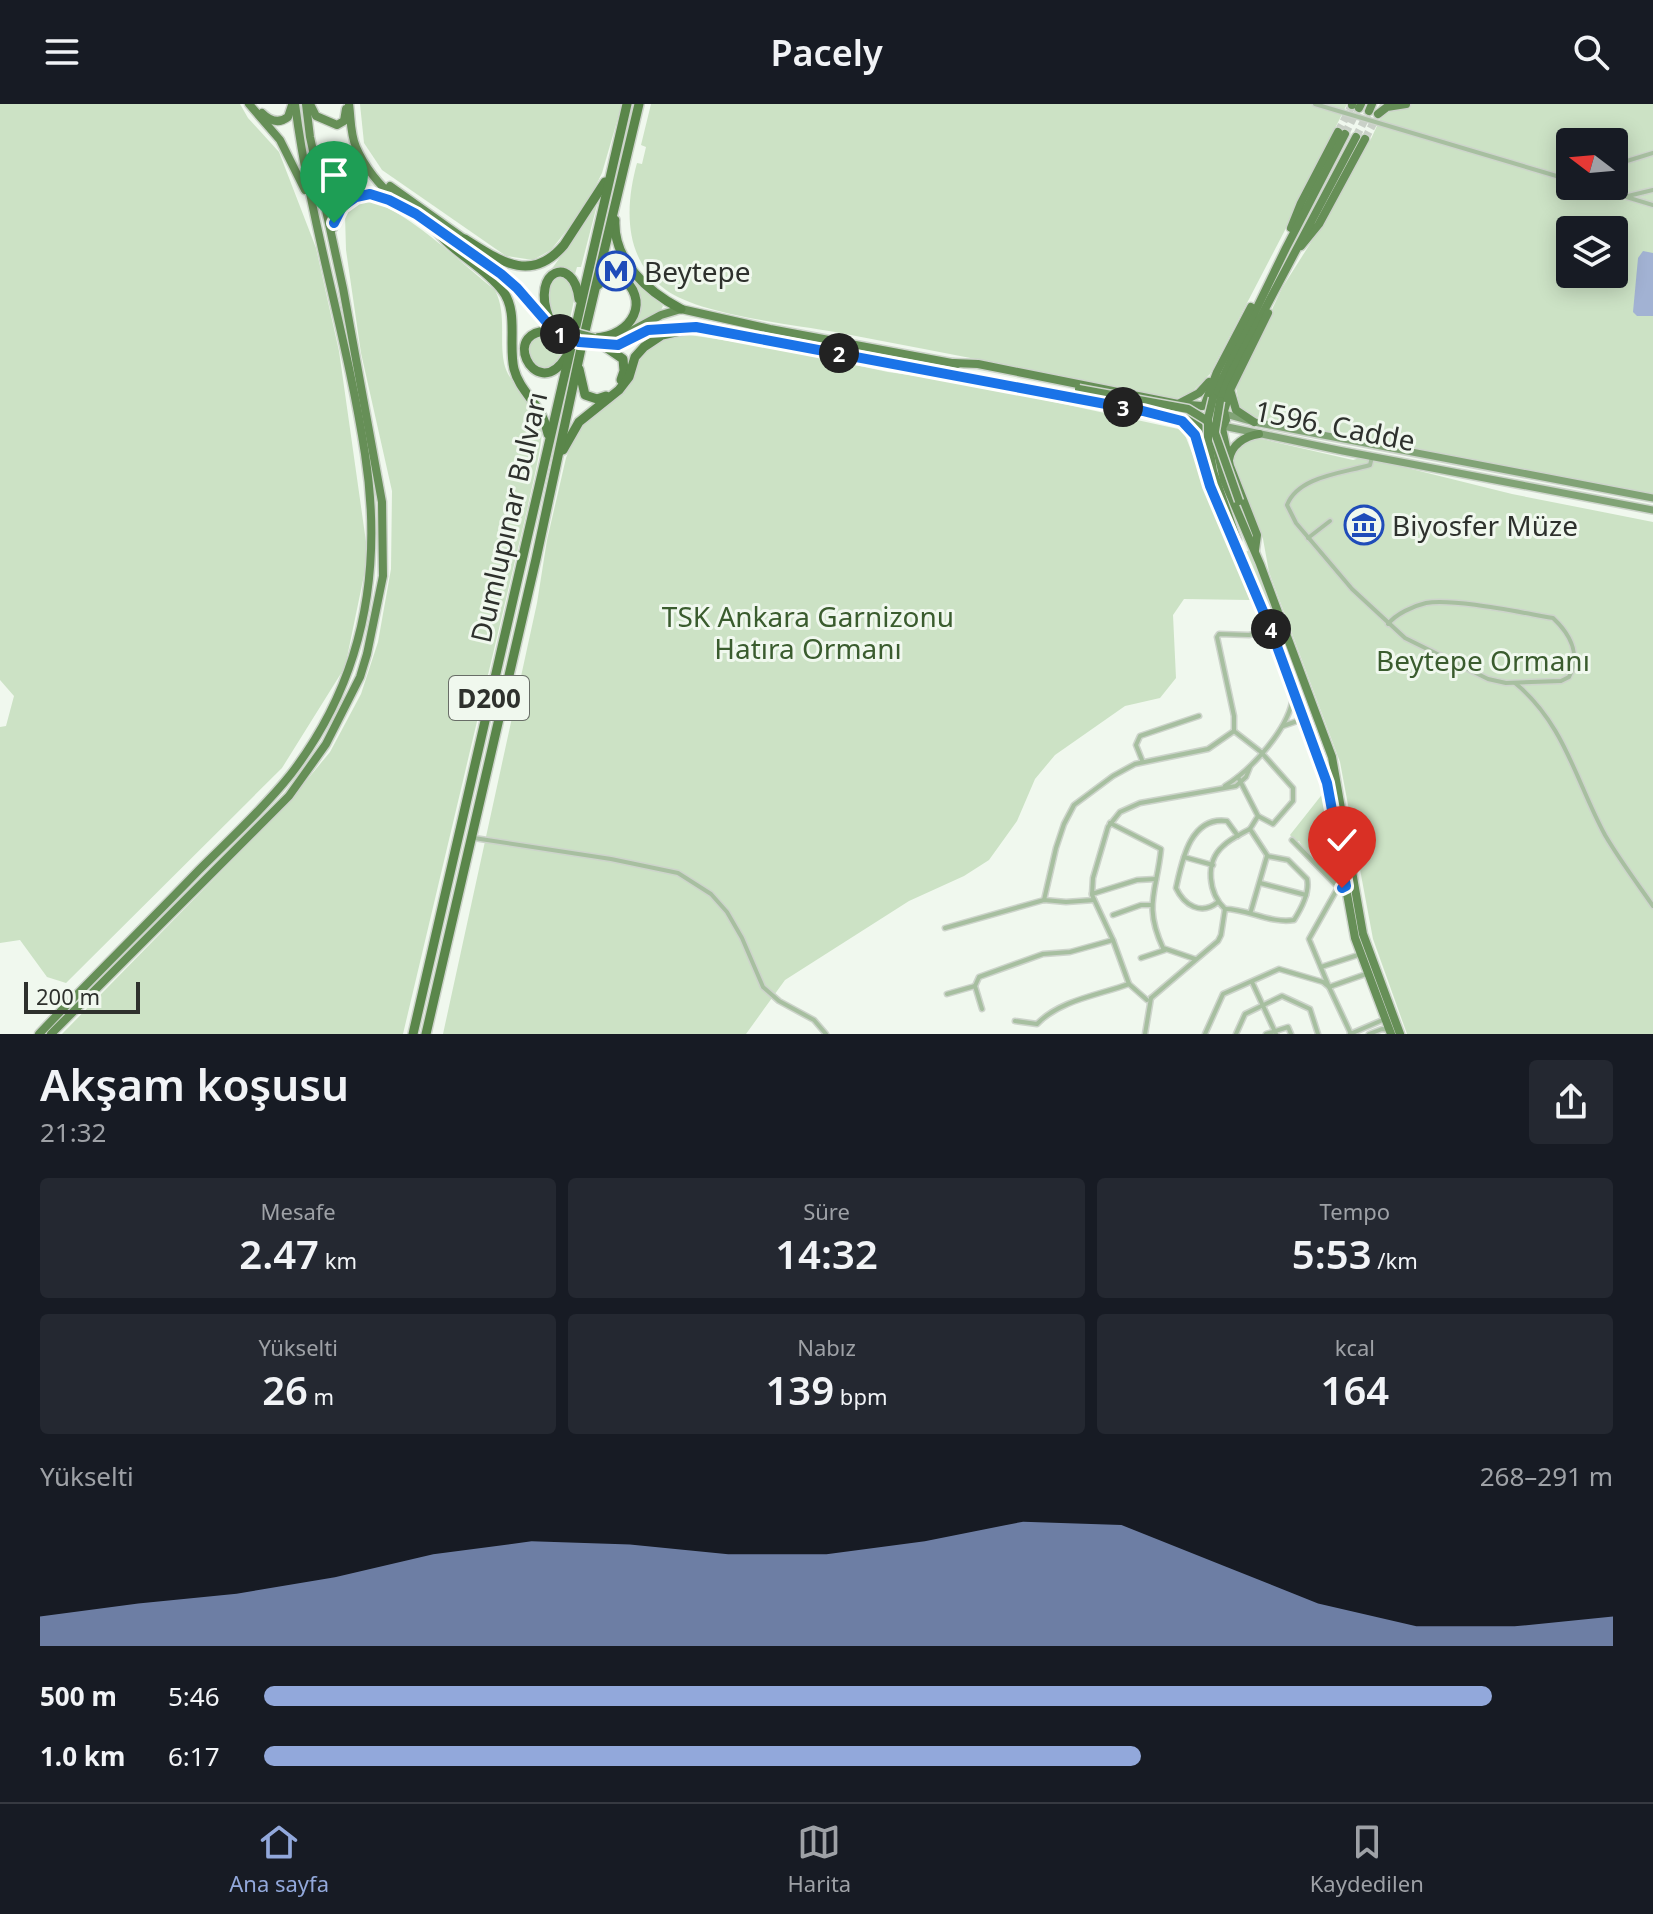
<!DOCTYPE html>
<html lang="tr">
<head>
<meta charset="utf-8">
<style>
  :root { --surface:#171b24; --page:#242831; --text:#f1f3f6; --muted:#9ea1a6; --line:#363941; --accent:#92a8db }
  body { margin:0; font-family:"Noto Sans",sans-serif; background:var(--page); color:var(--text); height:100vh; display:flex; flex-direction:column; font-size:30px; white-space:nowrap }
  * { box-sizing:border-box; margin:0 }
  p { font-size:26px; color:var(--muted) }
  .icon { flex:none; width:44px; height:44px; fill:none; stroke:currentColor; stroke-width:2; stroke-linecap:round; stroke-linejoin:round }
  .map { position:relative; height:930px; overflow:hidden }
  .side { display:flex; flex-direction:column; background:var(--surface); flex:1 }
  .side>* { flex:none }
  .needle { width:52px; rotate:286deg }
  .fabs { position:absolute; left:1556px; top:24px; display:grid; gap:16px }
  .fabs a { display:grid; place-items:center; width:72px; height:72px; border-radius:8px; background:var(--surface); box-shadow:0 4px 20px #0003; font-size:40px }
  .scale { position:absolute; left:24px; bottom:20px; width:116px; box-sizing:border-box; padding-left:8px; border:4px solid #2e312d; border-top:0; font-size:22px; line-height:28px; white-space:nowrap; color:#2e312d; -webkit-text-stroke:6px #f0f8ee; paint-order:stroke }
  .pin { position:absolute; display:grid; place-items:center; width:68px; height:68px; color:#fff; margin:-82px -34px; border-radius:50% 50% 50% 0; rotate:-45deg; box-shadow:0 0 8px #0007 }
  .pin .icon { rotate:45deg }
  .km { position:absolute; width:40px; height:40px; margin:-20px; border-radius:50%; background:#222; color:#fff; font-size:22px; line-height:40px; text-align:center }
  .round { display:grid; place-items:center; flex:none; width:84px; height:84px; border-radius:8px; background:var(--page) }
  .summary { display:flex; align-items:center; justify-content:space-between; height:136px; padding:0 40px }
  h1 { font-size:44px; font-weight:600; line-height:60px }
  .stats { display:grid; grid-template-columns:repeat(3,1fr); gap:12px; height:136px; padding:8px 40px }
  .stats div { display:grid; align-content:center; border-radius:8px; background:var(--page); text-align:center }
  .stats b { font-size:40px; font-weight:600 }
  .stats small { font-size:22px; font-weight:400 }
  .stats p { font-size:22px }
  .chart { height:224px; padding:16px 40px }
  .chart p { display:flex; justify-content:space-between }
  .chart svg { width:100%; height:144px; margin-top:8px; fill:var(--accent); opacity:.7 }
  ul { padding:0 40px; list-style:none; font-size:26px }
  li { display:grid; grid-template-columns:128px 96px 1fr; align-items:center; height:60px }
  li i { height:20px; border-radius:10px; background:var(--accent) }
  header { display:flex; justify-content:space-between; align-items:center; height:104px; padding:0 40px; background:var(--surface); font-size:36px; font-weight:600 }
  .dock { display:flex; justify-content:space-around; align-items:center; height:112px; border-top:2px solid var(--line); background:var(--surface); font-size:22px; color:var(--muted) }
  .dock a { display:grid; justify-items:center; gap:4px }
  .dock .current { color:var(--accent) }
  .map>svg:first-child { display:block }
  .green { fill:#cce2c5; fill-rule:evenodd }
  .water { fill:#a2b2d3 }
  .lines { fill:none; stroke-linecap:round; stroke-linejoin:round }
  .primary-tunnel { stroke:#c9d0c7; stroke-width:8; stroke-dasharray:8 4; stroke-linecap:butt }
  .minor-casing { stroke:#cdd4cb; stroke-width:7 }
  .secondary-casing { stroke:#cdd4cb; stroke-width:10 }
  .primary-casing { stroke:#cdd4cb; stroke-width:11 }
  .trunk-casing { stroke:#cdd4cb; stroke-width:12 }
  .minor { stroke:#a7bfa0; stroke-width:4 }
  .secondary { stroke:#81a376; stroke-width:7 }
  .primary { stroke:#668f57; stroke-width:8 }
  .trunk { stroke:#5a864a; stroke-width:9 }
  .primary-bridge-casing { stroke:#cdd4cb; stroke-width:11; stroke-linecap:butt }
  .primary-bridge { stroke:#668f57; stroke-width:8 }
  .route-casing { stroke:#fff; stroke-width:16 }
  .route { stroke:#1a73e8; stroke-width:10 }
  .labels { text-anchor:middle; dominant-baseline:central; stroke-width:6; stroke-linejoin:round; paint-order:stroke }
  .shield { fill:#f0f8ee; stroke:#686d67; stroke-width:2 }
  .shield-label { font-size:26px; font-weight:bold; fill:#2e312d }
  .poi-label { font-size:28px; fill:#2e312d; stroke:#f0f8ee; text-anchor:start }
  .street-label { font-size:28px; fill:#2e312d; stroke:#f0f8ee }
  .park-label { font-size:28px; fill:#3a5c2e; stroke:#f0f8ee }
</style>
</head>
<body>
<header><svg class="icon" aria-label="menu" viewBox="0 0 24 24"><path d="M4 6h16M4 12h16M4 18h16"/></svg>Pacely<svg class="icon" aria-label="search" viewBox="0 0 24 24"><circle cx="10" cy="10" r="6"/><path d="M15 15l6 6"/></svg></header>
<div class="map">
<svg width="1653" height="930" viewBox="0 0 1653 930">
  <rect width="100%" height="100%" fill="#f0f8ee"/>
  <g class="green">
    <path d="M0,0h240l8,14 31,34 37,96 23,103 29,205 -23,111 -63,101 -216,215 -19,-6 -27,-37 -20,3v-216l6,-1 8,-30 -14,-16z"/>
    <path d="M360,0h262l-20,69 -16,33 -35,44 -18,10 -27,-4 -124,-86 -18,-27z"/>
    <path d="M651,0h696l-63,128 -74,142 -19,19 -16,6c-113,-24 -226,-45 -340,-67 -45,-8 -134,-17 -169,-42 -43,-31 -41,-83 -29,-127l5,1 4,-17 -5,-2z"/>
    <path d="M1380,0h273v391l-403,-79 -10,-7 -4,-22 46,-99 47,-74 38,-73h3l12,-26 -7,-2zM1570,38h44v44h-44zM1570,126h44v44h-44z"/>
    <path d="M365,94c46,15 92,62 130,92 12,24 4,48 9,73 5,23 30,36 37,57 5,14 -10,69 -13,86l-125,528h-341l225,-230 43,-52 31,-58 17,-52 13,-73 1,-78 -31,-138 -15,-103 -1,-35 7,-12z"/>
    <path d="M597,101l-16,62h-4l-2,7 -10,-4h-14z"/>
    <path d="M615,145l48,57 -3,6 -30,15 4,-7 -5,-38 -24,-7 4,-11h3z"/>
    <path d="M558,174h9l9,13 -8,37c-20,-8 -30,-36 -10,-50z"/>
    <path d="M547,229l17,6 -6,23 -7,8 -17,-4 -7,-16 3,-10z"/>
    <path d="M683,230l86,13 119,25 78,11 217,47 67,170 -66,-1 -11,16 3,63 -16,20 -35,8 -70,49 -20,24 -18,42 -28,39 -25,16 -55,25 -124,79 -39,54h-303l94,-431 10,-63 19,-82 13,-34 37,-29 18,-31 19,-22z"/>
    <path d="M1253,333l100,23 10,-3 149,37 141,28v512h-246l-34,-95 -33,-177 -71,-190 -6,-33 -31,-79 4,-10z"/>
    <path d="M1250,446l58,148 -9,3 -54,-149z"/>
    <path d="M1324,688l11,58 -28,3 -8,-12h-4l-5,-6z"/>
  </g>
  <path class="water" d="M1643,147l10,2v63h-16l-4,-4 5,-54z"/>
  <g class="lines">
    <g class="primary-tunnel">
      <path d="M1338,28l14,-27"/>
      <path d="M1345,30l13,-26"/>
      <path d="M1356,33l13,-26"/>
      <path d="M1365,35l13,-25"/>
    </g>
    <g class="minor-casing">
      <g id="minor">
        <path d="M1315,0l255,76"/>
        <path d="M1614,61l39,-12"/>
        <path d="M1590,82l63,19"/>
        <path d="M1628,92l25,-6"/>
        <path d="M1372,353l-2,8c-26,8 -72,11 -83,40l9,18 56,66 53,49 83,41 18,4 55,-2 8,-4c12,-23 2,-42 -16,-59 -30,-5 -100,-20 -127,-15 -13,3 -30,11 -38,21"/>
        <path d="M1308,434l22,-17"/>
        <path d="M1515,579c50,41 61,99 90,152 14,24 32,48 48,71"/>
        <path d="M1283,622l20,-7"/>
        <path d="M1234,627l27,21 32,36v13l-20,23 -15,-8 -20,-39"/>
        <path d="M1234,627v-15l-17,-79 2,-3 30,1 20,-5"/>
        <path d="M1142,656l-6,-15 4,-9 59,-20"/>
        <path d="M1225,682c26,-16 64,-57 68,-89"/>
        <path d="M1110,719l51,26c-4,42 -18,56 2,99l32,11"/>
        <path d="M1250,725l8,-13"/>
        <path d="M474,734l137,21 67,14 33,21 16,18 15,26 21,49 16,14 35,19 12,14"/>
        <path d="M1292,736l47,48"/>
        <path d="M1184,753l29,8"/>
        <path d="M1260,779l46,12"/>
        <path d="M1344,783l-8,4 -27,48 20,48 37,-13"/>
        <path d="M1092,790l45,-14 19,-1"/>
        <path d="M1044,796l12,-52 8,-24 10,-19 39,-29 22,-12 73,-15 26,-18"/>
        <path d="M1218,798c-17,14 -34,3 -42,-14 6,-27 14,-72 51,-67l11,15"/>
        <path d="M1225,805c23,0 46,15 69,11 7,-11 16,-28 13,-41l-19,-19 -21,-4 -16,55"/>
        <path d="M1225,805c-16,-15 -21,-46 -2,-63 7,-7 18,-12 27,-17l17,26"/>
        <path d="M1113,811l28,-10h10"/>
        <path d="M945,824l99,-28 22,2 28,-2"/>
        <path d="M1141,854l24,-8"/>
        <path d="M1321,863l40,-13"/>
        <path d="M1252,878l24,52"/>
        <path d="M947,890l28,-8"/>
        <path d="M1151,894l67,-57 3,-6 4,-26"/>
        <path d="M1147,896l-18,-16 -16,-44 -21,-45 1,-17 15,-51 12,-15 20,-9 96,-17 10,-9 4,-10"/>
        <path d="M982,905l-7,-23 4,-9 64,-23 27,-2 43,-12"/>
        <path d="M1015,917l22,3c23,-24 62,-29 92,-40"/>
        <path d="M1145,930l6,-36"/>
        <path d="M1205,930l18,-40 56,-25 44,13 6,5 22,47"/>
        <path d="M1236,930l9,-20 37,-18 28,13 8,25"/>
        <path d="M1266,930l22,-7 3,7"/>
        <path d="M1350,930l35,-15"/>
        <path d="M1369,930l13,-5 7,1"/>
      </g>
    </g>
    <g class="secondary-casing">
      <g id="secondary">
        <path d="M1225,310l29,8 399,76"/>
        <path d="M1223,322l120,25 310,59"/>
      </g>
    </g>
    <g class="primary-casing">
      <g id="primary">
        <path d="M249,0l31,36 25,50"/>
        <path d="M310,0l6,12 21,9 7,-4 2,-12"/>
        <path d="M349,0c2,14 1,29 7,43 25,59 95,89 143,126 23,17 37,44 61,61"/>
        <path d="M1352,1v-1"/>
        <path d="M1359,4l2,-4"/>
        <path d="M1369,7l3,-7"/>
        <path d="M262,9c8,8 17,11 26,4l4,-12"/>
        <path d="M1378,10l9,-7 19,-3"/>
        <path d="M390,82l80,57"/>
        <path d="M333,124c7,-33 35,-40 62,-25"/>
        <path d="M1291,124l10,-25 37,-71"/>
        <path d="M1301,142l18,-22 46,-85"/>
        <path d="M603,235l19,-3 39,-21 20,-6 89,20 187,35"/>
        <path d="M593,241h28l27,-15 48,-3 496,92c8,3 9,11 18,13l12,-4 4,-8 -2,-9 -9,-8 -13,3 -24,-2 -200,-40 -25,-1"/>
        <path d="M1231,289l5,17 18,12"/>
        <path d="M1213,294l73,-150 59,-114"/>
        <path d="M1220,297l11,-28 125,-236"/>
        <path d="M1178,300l21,-11 10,-11"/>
        <path d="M1205,300l12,-32 34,-65"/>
        <path d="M1224,307l7,-23 37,-75"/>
        <path d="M1177,316l12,6 8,15"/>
        <path d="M1198,320l6,44 67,162 56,153 28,155 36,96"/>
        <path d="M1222,324l8,38 27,69 -2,15"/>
        <path d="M1208,336l5,31 24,69"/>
        <path d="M1215,336l9,40 36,84 72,193 31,177 37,100"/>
        <path d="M1229,356c2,-15 16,-24 30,-26"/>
        <path d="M39,930c52,-55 107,-109 160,-164 31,-31 65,-62 92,-96 73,-95 92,-204 74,-320 -18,-118 -55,-232 -70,-350"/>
        <path d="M51,930l238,-238 37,-52 34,-67 7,-23 16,-78 -1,-74 -39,-214 -33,-151 -4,-33"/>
      </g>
    </g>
    <g class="trunk-casing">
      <g id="trunk">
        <path d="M615,116c-2,41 33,72 66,89"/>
        <path d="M434,123c18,26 49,38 68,63 17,21 6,54 12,79 6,24 29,36 34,65"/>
        <path d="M465,135c35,22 66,45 99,6l41,-63"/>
        <path d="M549,214c-19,-49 25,-64 30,-19"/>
        <path d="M557,228c-62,-10 -22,75 9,25"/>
        <path d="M595,234c37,-2 58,-38 24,-63l-13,1 -8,9"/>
        <path d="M604,242l19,13 1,12 -3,9"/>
        <path d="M579,265l6,26 12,4 9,-3"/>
        <path d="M563,346l16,-28 40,-32 10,-13 6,-20 9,-10 18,-12 37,-8"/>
        <path d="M413,930l214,-930"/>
        <path d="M426,930l110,-475 46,-215 57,-240"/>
      </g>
    </g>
    <use href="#minor" class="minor"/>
    <use href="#secondary" class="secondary"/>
    <use href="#primary" class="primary"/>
    <use href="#trunk" class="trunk"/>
    <g class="primary-bridge-casing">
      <g id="primary-bridge">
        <path d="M565,226l30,8"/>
        <path d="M564,232l29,9"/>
        <path d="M1079,285l109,20 18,11 9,13 24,68"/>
        <path d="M1215,327l5,-30"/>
        <path d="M1208,336v-21l5,-21"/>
      </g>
    </g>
    <use href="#primary-bridge" class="primary-bridge"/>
  </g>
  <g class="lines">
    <g class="route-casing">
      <path id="route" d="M334,119l8,-16 14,-10 14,-3 19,6 27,14 85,60 16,14 33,38 29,16 39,3 30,-15 48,-3 447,84 39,10 13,14 15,51 61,144 56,153 19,103 -4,2"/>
    </g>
    <use href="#route" class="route"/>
  </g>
  <defs>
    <g id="metro-ring" transform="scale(2)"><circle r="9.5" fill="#f0f8ee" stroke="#1f4cb9" stroke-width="1.5"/><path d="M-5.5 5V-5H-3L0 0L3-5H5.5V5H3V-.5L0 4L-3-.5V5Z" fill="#1f4cb9"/></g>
    <g id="museum-ring" transform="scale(2)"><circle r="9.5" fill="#f0f8ee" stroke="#1f4cb9" stroke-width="1.5"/><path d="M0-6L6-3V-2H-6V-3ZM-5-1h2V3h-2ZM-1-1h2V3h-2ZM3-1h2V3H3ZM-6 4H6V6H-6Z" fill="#1f4cb9"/></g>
  </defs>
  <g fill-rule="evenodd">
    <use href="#metro-ring" x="616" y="167"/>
    <use href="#museum-ring" x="1364" y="421"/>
  </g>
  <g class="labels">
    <rect class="shield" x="449" y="572" width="80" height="44" rx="6"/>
    <g class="shield-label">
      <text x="489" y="594">D200</text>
    </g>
    <g class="poi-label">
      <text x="644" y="167">Beytepe</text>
      <text x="1392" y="421">Biyosfer Müze</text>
    </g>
    <g class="street-label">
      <text transform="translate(1335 321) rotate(11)">1596. Cadde</text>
      <text transform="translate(508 413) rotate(-77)">Dumlupınar Bulvarı</text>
    </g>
    <g class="park-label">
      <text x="808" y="512">TSK Ankara Garnizonu<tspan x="808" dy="32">Hatıra Ormanı</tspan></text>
      <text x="1483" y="556">Beytepe Ormanı</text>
    </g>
  </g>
</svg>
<div class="fabs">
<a><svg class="needle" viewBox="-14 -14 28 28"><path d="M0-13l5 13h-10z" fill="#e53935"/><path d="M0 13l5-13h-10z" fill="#9ea1a6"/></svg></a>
<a><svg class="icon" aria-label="layers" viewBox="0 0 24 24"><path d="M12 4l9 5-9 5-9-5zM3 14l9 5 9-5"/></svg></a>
</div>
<div class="scale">200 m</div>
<div class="pin" style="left:334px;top:119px;background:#1e9e55"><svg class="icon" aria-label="arrive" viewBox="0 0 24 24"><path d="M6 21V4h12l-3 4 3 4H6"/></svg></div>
<div class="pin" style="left:1342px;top:784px;background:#d93025"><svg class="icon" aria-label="check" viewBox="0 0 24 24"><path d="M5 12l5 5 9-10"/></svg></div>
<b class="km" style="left:560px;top:230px">1</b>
<b class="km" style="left:839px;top:249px">2</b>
<b class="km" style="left:1123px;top:303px">3</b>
<b class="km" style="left:1271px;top:525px">4</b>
</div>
<section class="side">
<div class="summary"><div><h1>Akşam koşusu</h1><p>21:32</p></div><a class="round"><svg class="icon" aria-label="share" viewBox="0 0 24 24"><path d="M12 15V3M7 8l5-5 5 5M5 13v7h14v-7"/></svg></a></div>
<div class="stats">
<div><p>Mesafe</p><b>2.47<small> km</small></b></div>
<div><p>Süre</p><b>14:32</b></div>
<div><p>Tempo</p><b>5:53<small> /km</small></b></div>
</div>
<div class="stats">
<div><p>Yükselti</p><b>26<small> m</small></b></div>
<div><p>Nabız</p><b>139<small> bpm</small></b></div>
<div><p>kcal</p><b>164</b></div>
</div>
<div class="chart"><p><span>Yükselti</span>268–291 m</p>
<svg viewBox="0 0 160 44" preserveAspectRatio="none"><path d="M0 44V35L10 31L20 28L30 23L40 16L50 12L60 13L70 16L80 16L90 12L100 6L110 7L120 19L130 31L140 38L150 38L160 35V44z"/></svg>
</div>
<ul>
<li><b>500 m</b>5:46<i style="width:91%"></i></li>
<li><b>1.0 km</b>6:17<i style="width:65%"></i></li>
</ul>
</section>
<nav class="dock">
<a class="current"><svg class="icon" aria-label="home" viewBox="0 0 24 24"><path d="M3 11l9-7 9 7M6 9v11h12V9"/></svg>Ana sayfa</a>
<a><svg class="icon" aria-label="map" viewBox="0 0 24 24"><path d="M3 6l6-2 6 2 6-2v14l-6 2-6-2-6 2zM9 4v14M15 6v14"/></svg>Harita</a>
<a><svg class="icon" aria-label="saved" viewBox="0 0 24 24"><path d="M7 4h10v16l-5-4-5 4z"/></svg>Kaydedilen</a>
</nav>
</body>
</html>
